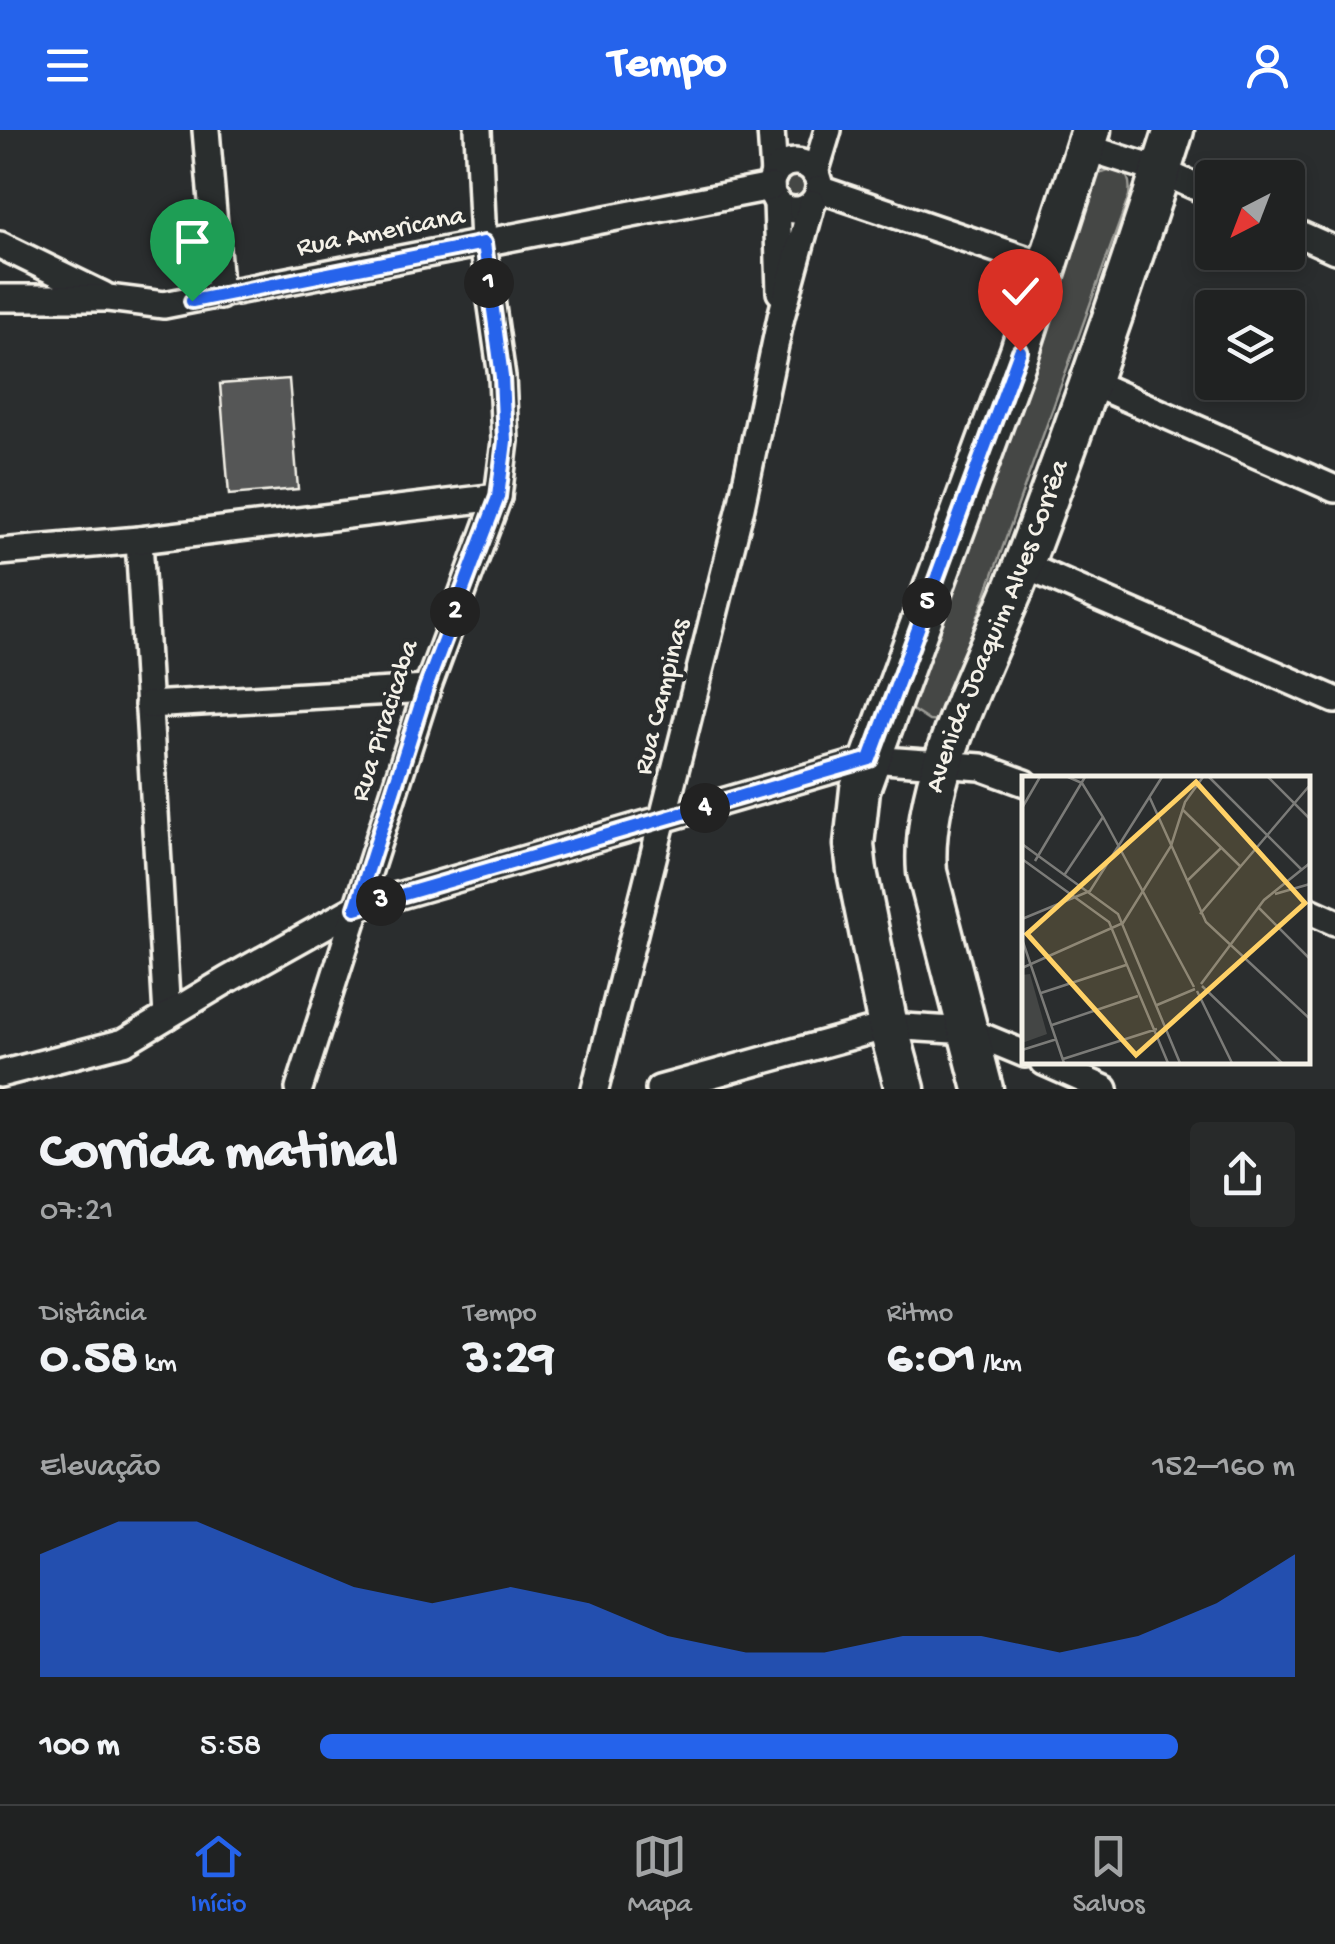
<!DOCTYPE html>
<html lang="pt">
<head>
<meta charset="utf-8">
<style>
  :root { --surface:#202222; --page:#282a2a; --text:#f1f3f6; --muted:#a2a4a5; --line:#3d3f40; --accent:#2563eb }
  body { margin:0; font-family:"Gochi Hand",sans-serif; background:var(--page); color:var(--text); height:100vh; display:flex; flex-direction:column; font-size:38px; white-space:nowrap }
  * { box-sizing:border-box; margin:0 }
  p { font-size:32px; color:var(--muted) }
  .icon { flex:none; width:55px; height:55px; fill:none; stroke:currentColor; stroke-width:2; stroke-linecap:round; stroke-linejoin:round }
  .map { position:relative; height:959px; overflow:hidden }
  .drawer { display:flex; flex-direction:column; background:var(--surface); flex:1 }
  .drawer>* { flex:none }
  .needle { width:65px; rotate:222deg }
  .buttons { position:absolute; left:1195px; top:30px; display:grid; gap:20px }
  .buttons a { display:grid; place-items:center; width:110px; height:110px; border-radius:10px; background:var(--surface); box-shadow:0 5px 15px #0003,0 0 0 2px var(--line); font-size:50px }
  .pin { position:absolute; display:grid; place-items:center; width:85px; height:85px; color:#fff; margin:-102px -42px; border-radius:50% 50% 50% 0; rotate:-45deg; box-shadow:0 0 10px #0007 }
  .pin .icon { rotate:45deg }
  .km { position:absolute; width:50px; height:50px; margin:-25px; border-radius:50%; background:#222; color:#fff; font-size:28px; line-height:50px; text-align:center }
  .round { display:grid; place-items:center; flex:none; width:105px; height:105px; border-radius:10px; background:var(--page) }
  .headline { display:flex; align-items:center; justify-content:space-between; height:170px; padding:0 40px }
  h1 { font-size:55px; font-weight:700; line-height:75px }
  .stats { display:grid; grid-template-columns:repeat(3,1fr); gap:15px; height:170px; padding:10px 40px }
  .stats div { display:grid; align-content:center }
  .stats b { font-size:50px; font-weight:700 }
  .stats small { font-size:28px; font-weight:400 }
  .stats p { font-size:28px }
  .chart { height:280px; padding:20px 40px }
  .chart p { display:flex; justify-content:space-between }
  .chart svg { width:100%; height:180px; margin-top:10px; fill:var(--accent); opacity:.7 }
  ul { padding:0 40px; list-style:none; font-size:32px }
  li { display:grid; grid-template-columns:160px 120px 1fr; align-items:center; height:75px }
  li i { height:25px; border-radius:12px; background:var(--accent) }
  header { display:flex; justify-content:space-between; align-items:center; height:130px; padding:0 40px; background:var(--accent); color:#fff; font-size:45px; font-weight:700 }
  .tabs { display:flex; justify-content:space-around; align-items:center; height:140px; border-top:2px solid var(--line); background:var(--surface); font-size:28px; color:var(--muted) }
  .tabs a { display:grid; justify-items:center; gap:5px }
  .tabs .active { color:var(--accent) }
  .map>svg:first-child { display:block }
  .green { fill:#444645; stroke:#9c9c96; stroke-width:2.5 }
  .building { fill:#555756; stroke:#f4f1e8; stroke-width:2.5 }
  .lines { fill:none; stroke-linecap:round; stroke-linejoin:round }
  .minor-casing { stroke:#f4f1e8; stroke-width:32 }
  .secondary-casing { stroke:#f4f1e8; stroke-width:45 }
  .minor { stroke:#2a2d2e; stroke-width:25 }
  .secondary { stroke:#2a2d2e; stroke-width:38 }
  .route-casing { stroke:#fff; stroke-width:20 }
  .route { stroke:#2563eb; stroke-width:12 }
  .labels { text-anchor:middle; dominant-baseline:central; stroke-width:8; stroke-linejoin:round; paint-order:stroke }
  .street-label { font-size:28px; fill:#f4f1e8; stroke:#2a2d2e }
  .inset-road { fill:none; stroke:#7b7b78; stroke-width:2.5 }
  .view { fill:#ffd166; fill-opacity:0.15; stroke:#ffd166; stroke-width:5 }
  .inset-edge { fill:none; stroke:#f4f1e8; stroke-width:5 }
</style>
</head>
<body>
<header><svg class="icon" aria-label="menu" viewBox="0 0 24 24"><path d="M4 6h16M4 12h16M4 18h16"/></svg>Tempo<svg class="icon" aria-label="person" viewBox="0 0 24 24"><circle cx="12" cy="8" r="4"/><path d="M4 21q1-7 8-7t8 7"/></svg></header>
<div class="map">
<svg width="1335" height="959" viewBox="0 0 1335 959">
  <rect width="100%" height="100%" fill="#2a2d2e"/>
  <filter id="ink" filterUnits="userSpaceOnUse"><feTurbulence type="fractalNoise" baseFrequency=".01" numOctaves="2"/><feDisplacementMap in="SourceGraphic" scale="20" xChannelSelector="R" yChannelSelector="G"/><feConvolveMatrix kernelMatrix="1 2 1 2 8 2 1 2 1" color-interpolation-filters="sRGB"/></filter>
  <g filter="url(#ink)">
    <g class="green">
      <path d="M1113,38c16,5 18,13 16,28l-189,526 -11,-1 -17,-11 -3,-11 180,-507 8,-18z"/>
      <circle cx="794" cy="55" r="14"/>
    </g>
    <path class="building" d="M289,249l9,110 -69,6 -9,-111z"/>
    <g class="lines">
      <g class="minor-casing">
        <g id="minor">
          <path d="M206,0l14,166"/>
          <path d="M771,0l3,45"/>
          <path d="M1085,17l76,24 51,23"/>
          <circle cx="795" cy="56" r="24"/>
          <path d="M815,43l13,-43"/>
          <path d="M819,59l227,77"/>
          <path d="M777,71l3,91"/>
          <path d="M1288,99l47,21"/>
          <path d="M0,115l103,50"/>
          <path d="M0,168h108l56,7 607,-118"/>
          <path d="M1090,252l245,107"/>
          <path d="M139,410l28,476"/>
          <path d="M0,422l139,-12 359,-43"/>
          <path d="M1023,435l312,135"/>
          <path d="M148,575l279,-16"/>
          <path d="M1308,780l27,12"/>
          <path d="M1044,932l61,27"/>
          <path d="M0,944l124,-32 103,-62 129,-72 514,-149 111,8 44,16"/>
          <path d="M299,959l128,-400 71,-192 7,-56 -3,-64 -19,-134 -5,-113"/>
          <path d="M595,959l146,-582 40,-190 31,-114"/>
          <path d="M659,959l229,-63 81,5 56,23"/>
        </g>
      </g>
      <g class="secondary-casing">
        <g id="secondary">
          <path d="M905,959l-17,-63 -31,-155 -3,-26 6,-56 160,-438 71,-221"/>
          <path id="s1" d="M983,959l-56,-217c-8,-96 63,-218 97,-309 54,-143 104,-288 150,-433"/>
        </g>
      </g>
      <use href="#minor" class="minor"/>
      <use href="#secondary" class="secondary"/>
    </g>
  </g>
  <g class="lines" filter="url(#ink)">
    <g class="route-casing">
      <path id="route" d="M192,171l292,-58 18,134 3,64 -7,56 -72,191 -70,220 514,-149 150,-408"/>
    </g>
    <use href="#route" class="route"/>
  </g>
  <g class="labels">
    <g class="street-label">
      <text transform="translate(381 103) rotate(-11)">Rua Americana</text>
      <text stroke="none"><textPath href="#s1" startOffset="482">Avenida Joaquim Alves Corrêa</textPath></text>
      <text transform="translate(663 567) rotate(-76)">Rua Campinas</text>
      <text transform="translate(386 591) rotate(-72)">Rua Piracicaba</text>
    </g>
  </g>
  <g transform="translate(1022 646)">
    <rect width="288" height="288" fill="#2a2d2e"/>
    <path d="M8,198l17,60 -25,9v-68z" fill="#444645"/>
    <path class="inset-road" d="M46,1l14,6 21,34 91,170M187,1l92,92M246,1l42,42M127,20l57,126 104,97M0,32l18,-31M161,34l58,57M0,68l96,70 62,149M0,83l87,63 59,141M13,85l50,-84M43,98l38,-57M165,105l34,-33M253,118l35,-10M236,131l52,52M178,138l110,-129M0,143l68,-28 72,-114M0,163l42,124M0,192l101,-45 48,-77 14,-44 18,-25M179,208l63,-84 46,-37M180,210l80,77M175,215l35,72M19,217l85,-28M135,229l38,-16M30,249l86,-29M0,274l35,-11M41,283l94,-30"/>
    <path class="view" d="M174,6l109,121 -169,152 -109,-121z"/>
    <rect width="288" height="288" class="inset-edge"/>
  </g>
</svg>
<div class="buttons">
<a><svg class="needle" viewBox="-14 -14 28 28"><path d="M0-13l5 13h-10z" fill="#e53935"/><path d="M0 13l5-13h-10z" fill="#a2a4a5"/></svg></a>
<a><svg class="icon" aria-label="layers" viewBox="0 0 24 24"><path d="M12 4l9 5-9 5-9-5zM3 14l9 5 9-5"/></svg></a>
</div>
<div class="pin" style="left:192px;top:171px;background:#1e9e55"><svg class="icon" aria-label="arrive" viewBox="0 0 24 24"><path d="M6 21V4h12l-3 4 3 4H6"/></svg></div>
<div class="pin" style="left:1020px;top:221px;background:#d93025"><svg class="icon" aria-label="check" viewBox="0 0 24 24"><path d="M5 12l5 5 9-10"/></svg></div>
<b class="km" style="left:489px;top:153px">1</b>
<b class="km" style="left:455px;top:482px">2</b>
<b class="km" style="left:381px;top:771px">3</b>
<b class="km" style="left:705px;top:678px">4</b>
<b class="km" style="left:927px;top:473px">5</b>
</div>
<section class="drawer">
<div class="headline"><div><h1>Corrida matinal</h1><p>07:21</p></div><a class="round"><svg class="icon" aria-label="share" viewBox="0 0 24 24"><path d="M12 15V3M7 8l5-5 5 5M5 13v7h14v-7"/></svg></a></div>
<div class="stats">
<div><p>Distância</p><b>0.58<small> km</small></b></div>
<div><p>Tempo</p><b>3:29</b></div>
<div><p>Ritmo</p><b>6:01<small> /km</small></b></div>
</div>
<div class="chart"><p><span>Elevação</span>152–160 m</p>
<svg viewBox="0 0 160 44" preserveAspectRatio="none"><path d="M0 44V14L10 6L20 6L30 14L40 22L50 26L60 22L70 26L80 34L90 38L100 38L110 34L120 34L130 38L140 34L150 26L160 14V44z"/></svg>
</div>
<ul>
<li><b>100 m</b>5:58<i style="width:88%"></i></li>
</ul>
</section>
<nav class="tabs">
<a class="active"><svg class="icon" aria-label="home" viewBox="0 0 24 24"><path d="M3 11l9-7 9 7M6 9v11h12V9"/></svg>Início</a>
<a><svg class="icon" aria-label="map" viewBox="0 0 24 24"><path d="M3 6l6-2 6 2 6-2v14l-6 2-6-2-6 2zM9 4v14M15 6v14"/></svg>Mapa</a>
<a><svg class="icon" aria-label="saved" viewBox="0 0 24 24"><path d="M7 4h10v16l-5-4-5 4z"/></svg>Salvos</a>
</nav>
</body>
</html>
